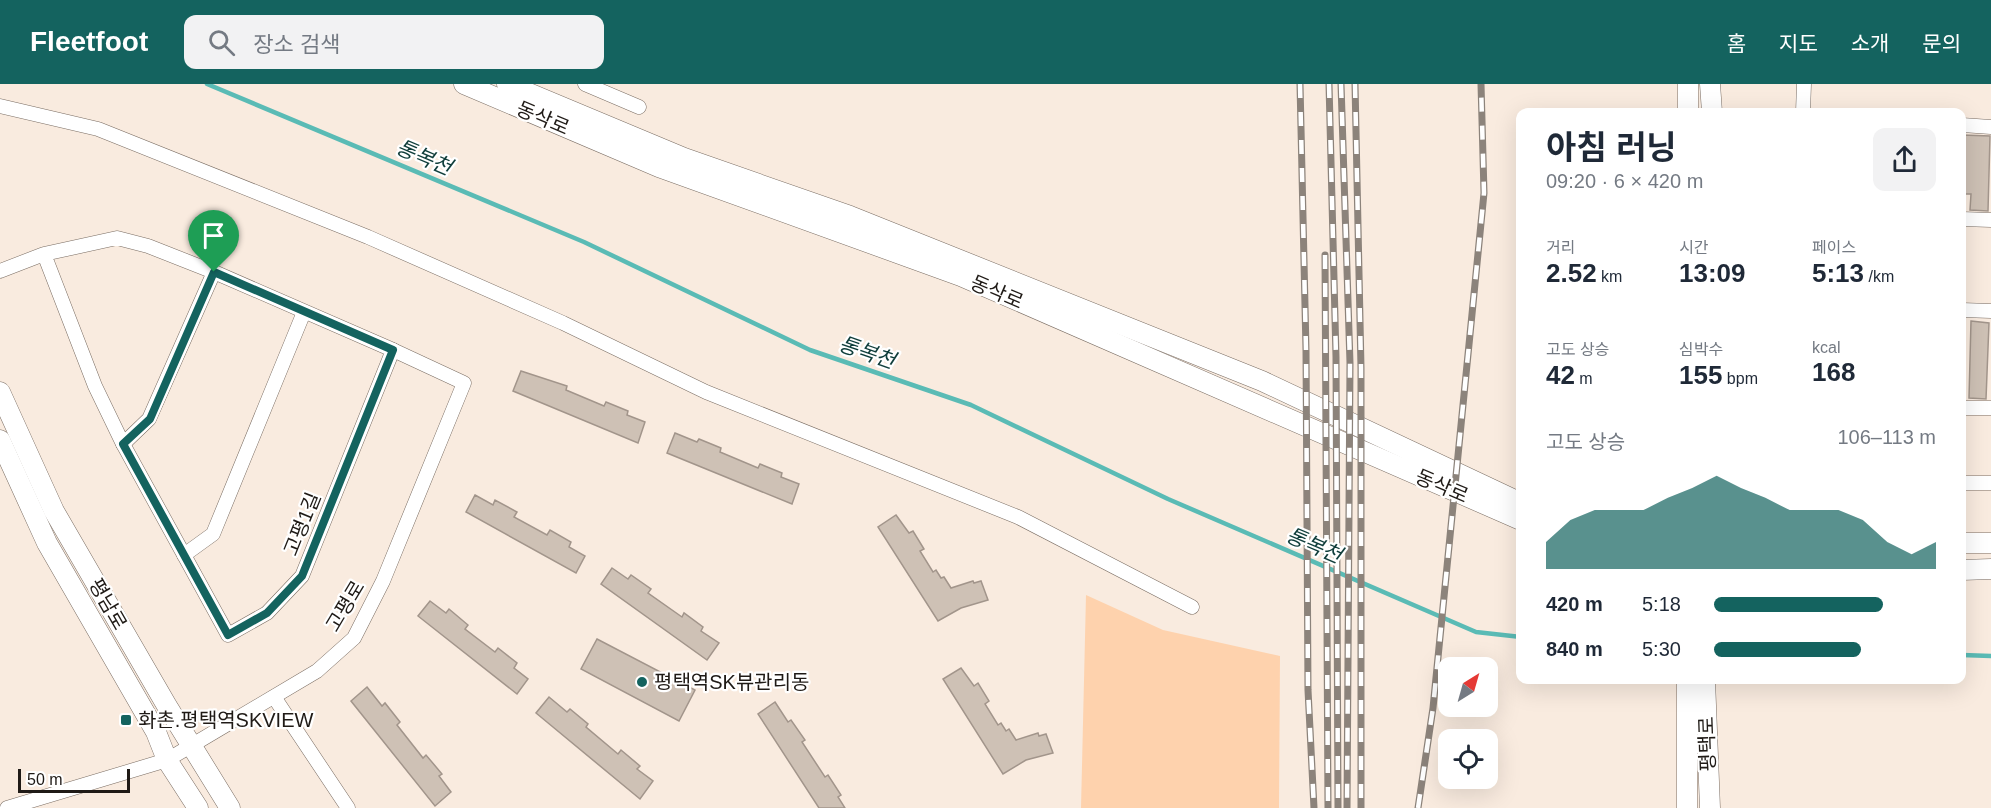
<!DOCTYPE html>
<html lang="ko">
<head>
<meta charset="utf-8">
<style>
  :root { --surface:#fff; --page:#f2f2f3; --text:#1f2937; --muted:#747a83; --accent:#14635f }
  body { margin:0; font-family:Arial,"Noto Sans KR",sans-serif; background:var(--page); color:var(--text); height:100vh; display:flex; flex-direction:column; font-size:22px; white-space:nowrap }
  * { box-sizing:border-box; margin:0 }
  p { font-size:20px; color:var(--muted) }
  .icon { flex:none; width:33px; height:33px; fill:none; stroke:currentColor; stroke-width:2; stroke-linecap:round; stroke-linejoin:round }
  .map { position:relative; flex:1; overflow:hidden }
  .sheet { position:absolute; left:1516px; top:24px; width:450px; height:576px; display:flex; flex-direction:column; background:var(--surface); border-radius:12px; box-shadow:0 6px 24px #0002 }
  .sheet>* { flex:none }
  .needle { width:39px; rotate:37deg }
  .buttons { position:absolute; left:1438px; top:573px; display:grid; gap:12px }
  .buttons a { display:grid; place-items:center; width:60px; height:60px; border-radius:12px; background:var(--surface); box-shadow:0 6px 24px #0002; font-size:30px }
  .scale { position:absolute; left:18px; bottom:15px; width:112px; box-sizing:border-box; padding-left:6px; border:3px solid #1f1a16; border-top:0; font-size:16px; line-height:21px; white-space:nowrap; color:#1f1a16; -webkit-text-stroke:4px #fff; paint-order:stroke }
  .pin { position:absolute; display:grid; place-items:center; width:51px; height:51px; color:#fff; margin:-62px -26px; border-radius:50% 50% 50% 0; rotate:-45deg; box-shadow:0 0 6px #0007 }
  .pin .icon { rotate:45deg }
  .round { display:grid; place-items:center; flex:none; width:63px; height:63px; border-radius:12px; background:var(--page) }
  .headline { display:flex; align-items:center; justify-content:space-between; height:102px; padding:0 30px }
  h1 { font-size:33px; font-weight:700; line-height:45px }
  .stats { display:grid; grid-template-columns:repeat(3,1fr); gap:9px; height:102px; padding:6px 30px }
  .stats div { display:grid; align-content:center }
  .stats b { font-size:26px; font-weight:700 }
  .stats small { font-size:16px; font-weight:400 }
  .stats p { font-size:16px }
  .chart { height:168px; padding:12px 30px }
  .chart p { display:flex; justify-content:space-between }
  .chart svg { width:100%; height:108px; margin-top:6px; fill:var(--accent); opacity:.7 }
  ul { padding:0 30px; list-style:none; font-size:20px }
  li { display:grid; grid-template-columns:96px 72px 1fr; align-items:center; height:45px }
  li i { height:15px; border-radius:8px; background:var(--accent) }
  header { display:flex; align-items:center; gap:36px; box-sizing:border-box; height:84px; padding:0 30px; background:var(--accent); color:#fff }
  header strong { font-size:28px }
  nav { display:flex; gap:33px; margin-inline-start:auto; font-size:21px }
  .search { width:420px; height:54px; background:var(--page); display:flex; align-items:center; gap:15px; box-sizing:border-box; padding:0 21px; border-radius:12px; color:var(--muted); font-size:22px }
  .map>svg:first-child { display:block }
  .green { fill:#fed2ad }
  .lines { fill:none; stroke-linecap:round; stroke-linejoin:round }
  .stream { stroke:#5abbb5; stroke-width:4.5 }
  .building { fill:#cec1b5; stroke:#a2958b; stroke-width:1.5 }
  .street-casing { stroke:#7a6d63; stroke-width:15 }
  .secondary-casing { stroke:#7a6d63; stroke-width:21 }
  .street { stroke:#fff; stroke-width:14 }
  .secondary { stroke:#fff; stroke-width:20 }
  .rail-casing { stroke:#8c837b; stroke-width:7 }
  .rail { stroke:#fff; stroke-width:4.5; stroke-dasharray:14; stroke-linecap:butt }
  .route-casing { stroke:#fff; stroke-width:12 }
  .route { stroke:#14635f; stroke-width:8 }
  .poi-dot { fill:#14635f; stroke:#fff; stroke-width:2 }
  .labels { text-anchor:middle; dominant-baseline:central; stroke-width:4.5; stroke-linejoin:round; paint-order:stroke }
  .street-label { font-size:20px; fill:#1f1a16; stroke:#fff }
  .poi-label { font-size:20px; fill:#1f1a16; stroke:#fff; text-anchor:start }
  .water-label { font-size:21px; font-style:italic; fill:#0f3d3a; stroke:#fff }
</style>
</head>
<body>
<header>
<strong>Fleetfoot</strong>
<div class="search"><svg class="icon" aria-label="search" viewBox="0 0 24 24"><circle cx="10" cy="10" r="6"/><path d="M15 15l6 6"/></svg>장소 검색</div>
<nav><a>홈</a><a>지도</a><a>소개</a><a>문의</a></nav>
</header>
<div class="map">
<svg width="1991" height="724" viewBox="0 0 1991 724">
  <rect width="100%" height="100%" fill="#f9ebdf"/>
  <path class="green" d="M1086,511l77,35 117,26 -1,152h-198z"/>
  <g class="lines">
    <g class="stream">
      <path d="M207,0l377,158 226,108 161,55 197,94 308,133 45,5"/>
      <path d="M1962,571l29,1"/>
    </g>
  </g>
  <g class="building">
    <path d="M1962,51l28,1 -2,75 -18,-1 1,-16h-9z"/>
    <path d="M1971,237l18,2 -3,76 -17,-1z"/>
    <path d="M521,287l46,15 -1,4 38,16 2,-4 22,9 -1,4 18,7 -7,21 -125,-52z"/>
    <path d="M675,349l22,9 2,-3 22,9 -1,4 38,16 2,-4 22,9 -1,4 18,7 -7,20 -125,-51z"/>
    <path d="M475,411l18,10 2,-5 22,12 -3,5 33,18 3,-5 21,12 -2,5 16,9 -9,17 -110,-61z"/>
    <path d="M896,431l13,18 4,-2 11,18 -4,2 13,21 3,-2 5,8 3,-1 7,11 22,-7 1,2 7,-2 7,19 -27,8 -23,13 -60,-94z"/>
    <path d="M612,484l16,11 3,-4 20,14 -3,4 34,24 2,-4 19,14 -2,4 18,12 -12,17 -106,-76z"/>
    <path d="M430,517l16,12 3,-4 19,16 -3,4 30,23 3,-4 19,15 -3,5 14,11 -11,15 -99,-78z"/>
    <path d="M597,555l98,51 -16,31 -98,-52z"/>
    <path d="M961,584l13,18 4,-3 11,18 -4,3 13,21 3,-2 5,8 3,-2 7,11 22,-7 1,3 7,-2 7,19 -27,7 -23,14 -60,-95z"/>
    <path d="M367,603l15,19 3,-3 15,19 -3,3 26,33 3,-3 16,19 -3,2 12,16 -16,14 -84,-105z"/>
    <path d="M549,613l18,15 3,-3 18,15 -2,3 32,27 3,-4 19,16 -3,3 16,12 -13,18 -104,-86z"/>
    <path d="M775,618l13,20 3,-2 14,20 -3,2 23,35 3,-2 13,20 -3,2 7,11h-26l-61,-94z"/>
  </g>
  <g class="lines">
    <g class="street-casing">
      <g id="street">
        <path d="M585,0l54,23"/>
        <path d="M0,22l98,23 270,108 195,86 143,69 312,125 174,90"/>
        <path d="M1803,28l1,-28"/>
        <path d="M1962,41l29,2"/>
        <path d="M1962,135l29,1"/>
        <path d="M0,187l44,-17 73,-16 31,8 66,26 179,78 -91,226 -35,37 -39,22 -105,-191 -28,-58 -51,-132"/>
        <path d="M1962,226l29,1"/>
        <path d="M1962,324h29"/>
        <path d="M123,360l26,-25 65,-147"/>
        <path d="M1962,399h29"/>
        <path d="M184,471l29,-21 91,-222"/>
        <path d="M274,613l74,111"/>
        <path d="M7,724l160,-48 150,-89 37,-33 29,-57 81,-198 -71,-33"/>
      </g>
    </g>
    <g class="secondary-casing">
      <g id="secondary">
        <path d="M464,0l195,83 302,109 560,244"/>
        <path d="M507,0l177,74 166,58 412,165 259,122"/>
        <path d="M1688,0v28"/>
        <path d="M1710,0l2,28"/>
        <path d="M0,308l54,119 113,195 63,102"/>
        <path d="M0,356l47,103 109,189 11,28 31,48"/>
        <path d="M1962,459h29"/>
        <path d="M1962,486l29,-1"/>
        <path d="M1705,596l5,128"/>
        <path d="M1687,724v-128"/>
      </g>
    </g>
    <use href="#street" class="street"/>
    <use href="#secondary" class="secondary"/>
    <g class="rail-casing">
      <g id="rail">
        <path d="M1300,0l6,266 2,340 6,118"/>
        <path d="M1329,0l7,273 2,451"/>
        <path d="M1341,0l9,279 -3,445"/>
        <path d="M1355,0l6,284v440"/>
        <path d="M1325,171l3,553"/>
        <path d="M1418,724l15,-100 51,-515 -3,-109"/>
      </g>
    </g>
    <use href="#rail" class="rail"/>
  </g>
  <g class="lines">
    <g class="route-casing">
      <path id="route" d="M214,188l179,78 -91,226 -35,37 -39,22 -105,-191 27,-25z"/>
    </g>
    <use href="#route" class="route"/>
  </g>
  <g class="poi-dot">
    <circle cx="642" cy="598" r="6"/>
    <rect x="120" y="630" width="12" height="12" rx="3"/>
  </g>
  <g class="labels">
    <g class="street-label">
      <text transform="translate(543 34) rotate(23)">동삭로</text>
      <text transform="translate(997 208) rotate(23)">동삭로</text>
      <text transform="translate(1442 402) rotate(23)">동삭로</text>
      <text transform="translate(302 440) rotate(-68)">고평1길</text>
      <text transform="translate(108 520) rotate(60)">평남로</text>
      <text transform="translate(345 522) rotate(-59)">고평로</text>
      <text transform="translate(1707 660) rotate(-92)">평택로</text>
    </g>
    <g class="poi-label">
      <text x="654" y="598">평택역SK뷰관리동</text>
      <text x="138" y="636">화촌.평택역SKVIEW</text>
    </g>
    <g class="water-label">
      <text transform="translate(424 73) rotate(23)">통복천</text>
      <text transform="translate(867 268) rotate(19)">통복천</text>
      <text transform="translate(1314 461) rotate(23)">통복천</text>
    </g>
  </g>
</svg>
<div class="buttons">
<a><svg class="needle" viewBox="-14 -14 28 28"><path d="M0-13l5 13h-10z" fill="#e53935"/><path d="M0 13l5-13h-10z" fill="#747a83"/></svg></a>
<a><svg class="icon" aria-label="locate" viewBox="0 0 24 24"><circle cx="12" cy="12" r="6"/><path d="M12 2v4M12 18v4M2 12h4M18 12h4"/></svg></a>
</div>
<div class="scale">50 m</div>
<div class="pin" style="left:214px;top:188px;background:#1e9e55"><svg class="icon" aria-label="arrive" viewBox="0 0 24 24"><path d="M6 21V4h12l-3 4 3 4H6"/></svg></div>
<section class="sheet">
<div class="headline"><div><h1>아침 러닝</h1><p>09:20 · 6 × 420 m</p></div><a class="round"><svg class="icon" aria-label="share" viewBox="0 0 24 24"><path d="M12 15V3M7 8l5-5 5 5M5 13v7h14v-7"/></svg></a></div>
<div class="stats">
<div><p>거리</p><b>2.52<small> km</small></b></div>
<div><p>시간</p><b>13:09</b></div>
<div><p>페이스</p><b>5:13<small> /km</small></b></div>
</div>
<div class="stats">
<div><p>고도 상승</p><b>42<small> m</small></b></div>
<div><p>심박수</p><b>155<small> bpm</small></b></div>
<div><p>kcal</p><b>168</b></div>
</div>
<div class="chart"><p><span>고도 상승</span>106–113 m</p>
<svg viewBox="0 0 160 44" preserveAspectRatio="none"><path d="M0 44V33L10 24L20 20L30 20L40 20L50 15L60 11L70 6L80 11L90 15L100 20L110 20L120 20L130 24L140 33L150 38L160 33V44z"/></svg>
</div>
<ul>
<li><b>420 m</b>5:18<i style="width:76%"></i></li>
<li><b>840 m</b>5:30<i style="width:66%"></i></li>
</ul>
</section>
</div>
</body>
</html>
